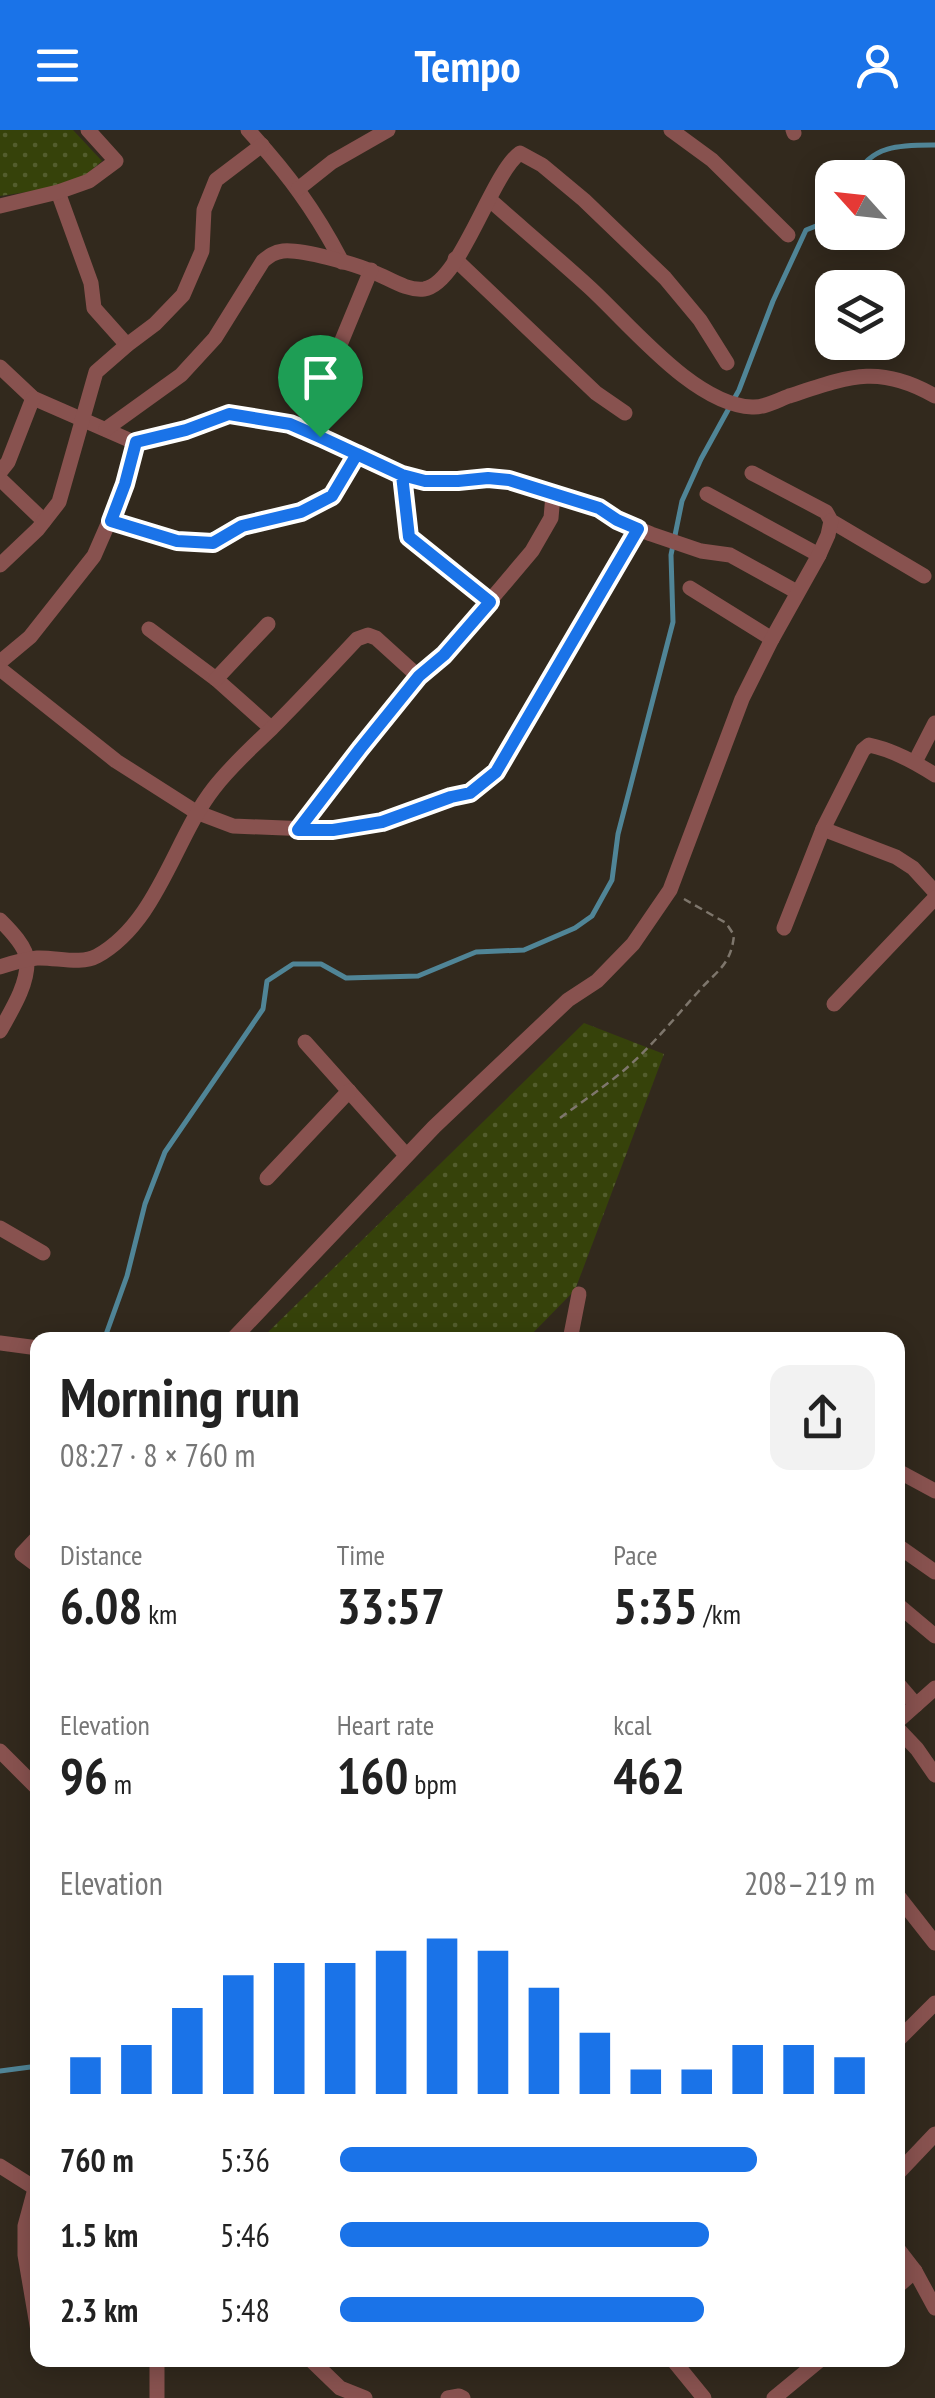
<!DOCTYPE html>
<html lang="en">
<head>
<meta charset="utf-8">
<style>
  :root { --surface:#fff; --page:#f2f2f2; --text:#222; --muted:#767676; --accent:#1a73e8 }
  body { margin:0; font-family:"PT Sans Narrow",sans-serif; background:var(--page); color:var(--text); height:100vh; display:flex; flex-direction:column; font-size:38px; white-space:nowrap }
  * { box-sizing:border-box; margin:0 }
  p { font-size:32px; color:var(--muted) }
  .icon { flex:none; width:55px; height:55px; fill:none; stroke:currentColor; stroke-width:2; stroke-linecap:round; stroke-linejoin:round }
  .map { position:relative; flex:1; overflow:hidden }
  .panel { position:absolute; left:30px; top:1202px; width:875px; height:1035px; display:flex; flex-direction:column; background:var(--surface); border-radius:20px; box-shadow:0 5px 25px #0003 }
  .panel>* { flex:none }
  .needle { width:65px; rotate:297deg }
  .controls { position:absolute; left:815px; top:30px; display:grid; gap:20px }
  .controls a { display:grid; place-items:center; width:90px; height:90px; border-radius:20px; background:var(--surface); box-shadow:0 5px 25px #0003; font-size:50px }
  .pin { position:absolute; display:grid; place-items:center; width:85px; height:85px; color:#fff; margin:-102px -42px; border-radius:50% 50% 50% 0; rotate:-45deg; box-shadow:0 0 10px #0007 }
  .pin .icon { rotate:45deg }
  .round { display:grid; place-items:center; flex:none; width:105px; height:105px; border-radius:20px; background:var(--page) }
  .overview { display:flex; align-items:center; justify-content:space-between; height:170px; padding:0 30px }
  h1 { font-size:55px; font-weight:600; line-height:75px }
  .metrics { display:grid; grid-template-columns:repeat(3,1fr); gap:15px; height:170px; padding:10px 30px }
  .metrics div { display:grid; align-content:center }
  .metrics b { font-size:50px; font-weight:600 }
  .metrics small { font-size:28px; font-weight:400 }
  .metrics p { font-size:28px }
  .chart { height:280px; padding:20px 30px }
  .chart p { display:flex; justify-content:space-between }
  .chart svg { width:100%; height:180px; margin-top:10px; stroke:var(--accent); stroke-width:6 }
  ul { padding:0 30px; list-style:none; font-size:32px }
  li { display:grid; grid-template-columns:160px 120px 1fr; align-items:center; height:75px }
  li i { height:25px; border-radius:12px; background:var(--accent) }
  header { display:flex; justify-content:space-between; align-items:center; height:130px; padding:0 30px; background:var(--accent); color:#fff; font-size:45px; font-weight:600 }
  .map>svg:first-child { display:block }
  .green { fill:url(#green-dots) }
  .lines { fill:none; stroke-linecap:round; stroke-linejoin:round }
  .stream { stroke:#508597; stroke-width:5 }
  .path { stroke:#7e766c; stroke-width:2.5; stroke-dasharray:8 5; stroke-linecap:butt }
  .minor { stroke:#88524f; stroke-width:15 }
  .route-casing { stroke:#fff; stroke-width:20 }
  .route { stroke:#1a73e8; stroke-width:12 }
</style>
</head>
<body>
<header><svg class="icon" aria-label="menu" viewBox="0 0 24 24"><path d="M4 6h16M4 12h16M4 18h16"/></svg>Tempo<svg class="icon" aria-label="person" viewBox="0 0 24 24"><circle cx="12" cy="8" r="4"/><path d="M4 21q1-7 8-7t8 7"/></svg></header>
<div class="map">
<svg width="935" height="2268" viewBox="0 0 935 2268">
  <defs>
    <pattern id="green-dots" width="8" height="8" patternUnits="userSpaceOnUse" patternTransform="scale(2.5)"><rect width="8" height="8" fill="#36420a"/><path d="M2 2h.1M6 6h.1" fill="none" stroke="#535d2d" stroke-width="1.8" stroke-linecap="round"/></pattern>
  </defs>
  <rect width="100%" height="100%" fill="#32291d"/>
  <g class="green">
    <path d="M0,0h73l29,31 -28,24 -74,11z"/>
    <path d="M584,893l80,31 -89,236 -49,50h-266z"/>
  </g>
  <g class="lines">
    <g class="stream">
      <path d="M856,48c13,-34 48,-33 79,-33"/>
      <path d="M104,1210l23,-64 18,-72 20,-52 98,-143 4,-28 26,-17h28l25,14 72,-2 58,-24 48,-2 51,-22 17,-12 20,-36 6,-46 55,-212 -2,-67 11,-54 19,-42 38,-69 34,-89 33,-71 25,-10 1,-3"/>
      <path d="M0,1941l38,-5"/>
    </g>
    <path class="path" d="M560,988c19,-14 38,-27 57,-42 30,-24 55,-55 81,-84 18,-21 33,-26 36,-57l-8,-12 -42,-24"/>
    <g class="minor">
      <path d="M248,0c40,44 67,80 94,132"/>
      <path d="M671,0l41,30 76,75"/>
      <path d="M793,0l1,3"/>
      <path d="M298,59l34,-27 56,-32"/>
      <path d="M58,62l33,91 3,25 33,37"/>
      <path d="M490,70c33,29 66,57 98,86 41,37 106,119 164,121 12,1 26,-7 37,-11 58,-19 89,-33 146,0"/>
      <path d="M0,76l58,-14 31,-11 27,-20 -28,-31"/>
      <path d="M455,129l141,134 29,20"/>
      <path d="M0,237l33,31 103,45 50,-13 43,-16 61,10 112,51 23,6h33l30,-4 21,3 68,21 22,8 18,11 34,14 50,17 29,4 67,37"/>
      <path d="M106,299l75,-54 34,-37 48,-77c6,-5 11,-9 20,-10 19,-2 72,13 90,21 16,6 33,19 51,17 36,-5 67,-115 96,-136l22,12 42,35 81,78 35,42 27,43"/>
      <path d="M320,307l15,-80 36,-87"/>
      <path d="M0,342l8,-10 25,-64"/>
      <path d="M752,343l74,39 5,9 93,55"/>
      <path d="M402,345l7,62 81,65"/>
      <path d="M0,349l44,42"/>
      <path d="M707,364l112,61"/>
      <path d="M111,391l66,20 36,2 29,-17 59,-14 31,-16 25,-42"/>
      <path d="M0,435l38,-36 21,-27 37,-130 31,-27 28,-21 28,-29 19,-44 2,-41 12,-30 46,-35"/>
      <path d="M690,458l82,51"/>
      <path d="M149,499l67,50 55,49"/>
      <path d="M0,532l30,-25 64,-81 31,-71 11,-42"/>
      <path d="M0,539l116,92 80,51 37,14 100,4 49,-7 69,-26 19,-4 26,-21 143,-243"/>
      <path d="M216,549l52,-55"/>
      <path d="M915,632l20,-39"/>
      <path d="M823,699l73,28 17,11 22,24"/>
      <path d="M298,700l61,-81 60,-72 25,-22 88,-104 19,-33 2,-23"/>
      <path d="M0,790c10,10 27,27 27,41 1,24 -16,50 -27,70"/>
      <path d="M784,798l39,-99 40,-79 6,-5c24,5 46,17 66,30"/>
      <path d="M0,837c12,-4 24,-8 37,-9 19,-1 44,7 60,-2 61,-34 77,-117 117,-168 17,-22 38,-41 58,-60 29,-29 57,-59 85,-89l11,-4 8,3 43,39"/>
      <path d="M834,874l101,-106"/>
      <path d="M305,912l101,113"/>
      <path d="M267,1048l82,-87"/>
      <path d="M0,1098l43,25"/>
      <path d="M232,1210l202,-213 134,-127 29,-19 36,-37 37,-54 72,-191 30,-60 47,-84 9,-20 3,-14"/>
      <path d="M570,1210l9,-46"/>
      <path d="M0,1213l38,5"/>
      <path d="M898,1341l37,20"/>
      <path d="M38,1407l-16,17 16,12"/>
      <path d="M898,1416l37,26"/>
      <path d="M898,1475l37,31"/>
      <path d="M898,1554l18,21"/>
      <path d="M898,1591l37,-33"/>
      <path d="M898,1599l19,20 18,26"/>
      <path d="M0,1621l38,38"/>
      <path d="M898,1766l37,47"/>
      <path d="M898,1910l37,-37"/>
      <path d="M0,2036l38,24"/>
      <path d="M898,2043l37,-39"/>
      <path d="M35,2059l-10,37v29l13,76"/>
      <path d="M898,2119l17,22 20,37"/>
      <path d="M898,2156l17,-15"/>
      <path d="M311,2230l29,28 25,10"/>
      <path d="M673,2230l31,38"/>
      <path d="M157,2268v-38"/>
      <path d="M448,2268l11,-2 4,2"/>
      <path d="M774,2268l46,-38"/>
    </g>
  </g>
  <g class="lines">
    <g class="route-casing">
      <path id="route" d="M320,307l-30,-13 -61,-10 -43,16 -50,12 -11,42 -14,37 66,20 36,2 29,-17 59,-14 31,-16 25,-42 45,21 23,6h33l30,-3 21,2 90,28 18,12 21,9 -142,243 -26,21 -19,4 -69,25 -49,8h-35l62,-81 59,-73 25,-21 46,-53 -81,-65 -7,-62 -82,-38"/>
    </g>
    <use href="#route" class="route"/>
  </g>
</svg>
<div class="controls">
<a><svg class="needle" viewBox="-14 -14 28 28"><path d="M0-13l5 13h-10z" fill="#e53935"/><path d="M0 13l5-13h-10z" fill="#767676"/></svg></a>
<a><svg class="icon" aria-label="layers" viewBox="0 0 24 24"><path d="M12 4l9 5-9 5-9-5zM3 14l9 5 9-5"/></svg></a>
</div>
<div class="pin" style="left:320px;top:307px;background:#1e9e55"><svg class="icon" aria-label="arrive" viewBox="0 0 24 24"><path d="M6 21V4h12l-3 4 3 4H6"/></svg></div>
<section class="panel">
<div class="overview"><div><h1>Morning run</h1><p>08:27 · 8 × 760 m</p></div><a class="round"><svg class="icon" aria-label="share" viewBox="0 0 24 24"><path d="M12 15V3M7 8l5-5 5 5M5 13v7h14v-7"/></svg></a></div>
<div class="metrics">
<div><p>Distance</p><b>6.08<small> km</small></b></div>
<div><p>Time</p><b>33:57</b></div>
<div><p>Pace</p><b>5:35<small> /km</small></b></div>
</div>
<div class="metrics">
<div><p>Elevation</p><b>96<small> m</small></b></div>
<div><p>Heart rate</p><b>160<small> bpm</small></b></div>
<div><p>kcal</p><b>462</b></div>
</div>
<div class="chart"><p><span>Elevation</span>208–219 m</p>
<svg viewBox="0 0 160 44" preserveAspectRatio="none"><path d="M5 44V35M15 44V32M25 44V23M35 44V15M45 44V12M55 44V12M65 44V9M75 44V6M85 44V9M95 44V18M105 44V29M115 44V38M125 44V38M135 44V32M145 44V32M155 44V35"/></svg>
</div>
<ul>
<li><b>760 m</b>5:36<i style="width:78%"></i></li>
<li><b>1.5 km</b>5:46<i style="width:69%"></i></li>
<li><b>2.3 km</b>5:48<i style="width:68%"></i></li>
</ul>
</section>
</div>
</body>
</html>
